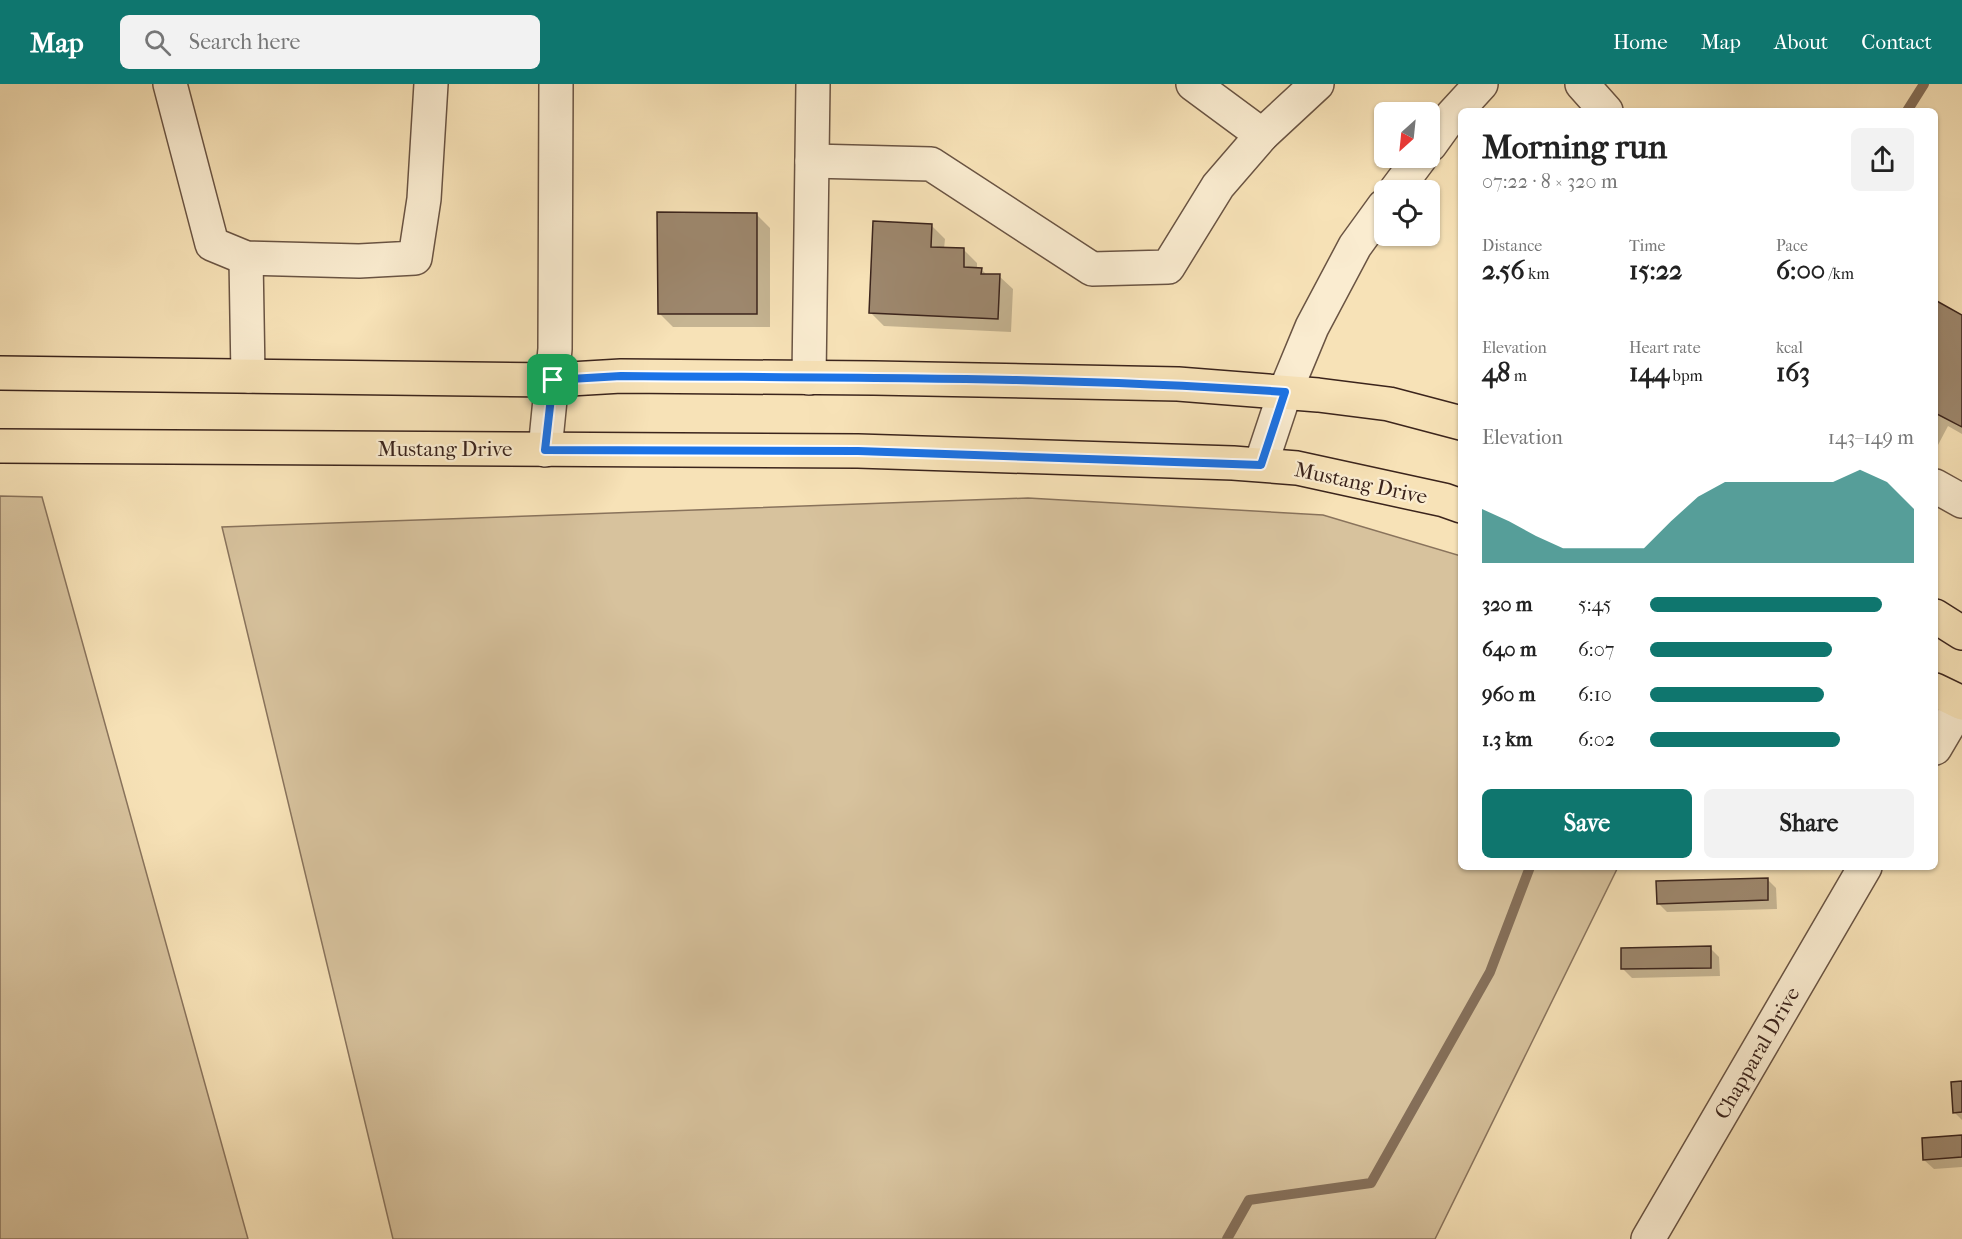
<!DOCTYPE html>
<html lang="en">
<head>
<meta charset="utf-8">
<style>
  :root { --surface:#fff; --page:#f2f2f2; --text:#222; --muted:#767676; --accent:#0f766e }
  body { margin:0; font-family:"IM FELL French Canon",serif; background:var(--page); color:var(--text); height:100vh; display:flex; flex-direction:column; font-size:22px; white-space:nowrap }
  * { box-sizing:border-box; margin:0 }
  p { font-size:20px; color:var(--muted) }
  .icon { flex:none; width:33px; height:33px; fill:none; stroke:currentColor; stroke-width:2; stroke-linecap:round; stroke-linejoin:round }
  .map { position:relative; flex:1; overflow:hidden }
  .drawer { position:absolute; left:1458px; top:24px; width:480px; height:762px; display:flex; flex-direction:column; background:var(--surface); border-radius:9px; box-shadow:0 2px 4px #0004 }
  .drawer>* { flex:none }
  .needle { width:39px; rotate:207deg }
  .tools { position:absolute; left:1374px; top:18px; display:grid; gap:12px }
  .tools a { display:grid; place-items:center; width:66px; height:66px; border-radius:9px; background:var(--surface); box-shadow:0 2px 4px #0004; font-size:30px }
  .pin { position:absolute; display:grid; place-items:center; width:51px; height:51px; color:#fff; margin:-26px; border-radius:12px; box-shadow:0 3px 9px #0006 }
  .round { display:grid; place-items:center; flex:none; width:63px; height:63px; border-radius:9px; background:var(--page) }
  .overview { display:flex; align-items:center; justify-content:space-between; height:102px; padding:0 24px }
  h1 { font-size:33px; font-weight:700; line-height:45px }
  .figures { display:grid; grid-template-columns:repeat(3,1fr); gap:9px; height:102px; padding:6px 24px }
  .figures div { display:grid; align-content:center }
  .figures b { font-size:26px; font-weight:700 }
  .figures small { font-size:16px; font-weight:400 }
  .figures p { font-size:16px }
  .chart { height:168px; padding:12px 24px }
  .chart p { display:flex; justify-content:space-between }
  .chart svg { width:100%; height:108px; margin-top:6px; fill:var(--accent); opacity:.7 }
  .action { display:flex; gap:12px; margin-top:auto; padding:12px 24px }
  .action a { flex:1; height:69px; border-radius:9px; background:var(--accent); color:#fff; font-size:24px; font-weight:700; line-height:69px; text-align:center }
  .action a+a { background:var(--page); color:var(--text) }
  ul { padding:0 24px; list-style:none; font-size:20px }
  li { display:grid; grid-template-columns:96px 72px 1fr; align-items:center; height:45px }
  li i { height:15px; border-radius:8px; background:var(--accent) }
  header { display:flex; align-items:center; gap:36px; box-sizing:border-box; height:84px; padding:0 30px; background:var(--accent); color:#fff }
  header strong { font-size:28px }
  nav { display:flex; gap:33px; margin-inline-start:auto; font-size:21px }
  .search { width:420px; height:54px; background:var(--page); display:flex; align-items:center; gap:15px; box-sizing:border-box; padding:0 21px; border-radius:9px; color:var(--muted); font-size:22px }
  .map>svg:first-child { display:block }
  .green { fill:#d7c29d; stroke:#89735c; stroke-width:1.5 }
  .shadow { fill:#0003 }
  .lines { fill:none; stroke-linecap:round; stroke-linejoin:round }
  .stream { stroke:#856f59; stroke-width:10 }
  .building { fill:#9d876d; stroke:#3b241c; stroke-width:1.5 }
  .minor-casing { stroke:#6a5443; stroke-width:36 }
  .major-casing { stroke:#3b241c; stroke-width:36 }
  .minor { stroke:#faecd0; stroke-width:33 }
  .major { stroke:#f7e2b7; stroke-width:33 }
  .route-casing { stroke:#fff; stroke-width:12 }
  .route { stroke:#1a73e8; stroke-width:8 }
  .labels { text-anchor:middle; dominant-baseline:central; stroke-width:4.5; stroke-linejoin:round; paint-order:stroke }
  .street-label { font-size:21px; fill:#3b241c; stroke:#faecd0 }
</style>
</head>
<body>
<header>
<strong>Map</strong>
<div class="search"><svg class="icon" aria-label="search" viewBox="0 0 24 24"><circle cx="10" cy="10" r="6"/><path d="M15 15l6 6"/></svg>Search here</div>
<nav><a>Home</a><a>Map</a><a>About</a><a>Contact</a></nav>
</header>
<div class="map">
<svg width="1962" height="1155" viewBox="0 0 1962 1155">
  <rect width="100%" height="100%" fill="#f7e2b7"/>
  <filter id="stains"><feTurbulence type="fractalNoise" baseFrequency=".00333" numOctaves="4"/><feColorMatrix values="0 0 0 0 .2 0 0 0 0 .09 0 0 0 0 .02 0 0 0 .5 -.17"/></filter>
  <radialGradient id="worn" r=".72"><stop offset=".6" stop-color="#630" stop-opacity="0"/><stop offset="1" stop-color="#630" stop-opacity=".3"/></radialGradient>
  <g class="green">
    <path d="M0,412l42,1 206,742h-248z"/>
    <path d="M1028,414l295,17 138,41v311h157l-183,372h-1042l-171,-712z"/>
  </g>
  <g class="shadow">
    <path d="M756,130l14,14v99h-97l-14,-14z"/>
    <path d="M931,141l14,14 -1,10 20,1 13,13v6h4l6,6 12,1 14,13 -2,43 -127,-6 -13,-13z"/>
    <path d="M1935,218l27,14v118l-14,-8 -10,19 -3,-2z"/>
    <path d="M1767,795l9,9 1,21 -110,3 -9,-9z"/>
    <path d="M1710,864l9,9 1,19 -88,2 -9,-9z"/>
    <path d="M1962,999v37l-8,-8z"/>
    <path d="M1962,1052v31l-28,2 -10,-9z"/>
  </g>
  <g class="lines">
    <g class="stream">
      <path d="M1907,27l17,-27"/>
      <path d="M1227,1155l22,-39 122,-17 119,-211 40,-105"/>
    </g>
  </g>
  <g class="building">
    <path d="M657,128l100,1v101h-99z"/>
    <path d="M873,137l59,3 -1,23 33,1v19l18,1 -1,6h19l-2,45 -129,-6z"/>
    <path d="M1935,216l27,15v112l-27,-14z"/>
    <path d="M1768,794v22l-111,4 -1,-23z"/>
    <path d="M1711,862v22l-90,1v-21z"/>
    <path d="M1962,997v31l-9,1 -2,-31z"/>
    <path d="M1962,1051v22l-39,3 -1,-22z"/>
  </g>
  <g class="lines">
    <g class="minor-casing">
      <g id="minor">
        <path d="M170,0l42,160 34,14 113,3 56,-3 9,-59 7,-115"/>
        <path d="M1193,0l69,51"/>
        <path d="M1582,0l24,27"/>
        <path d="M1430,61l18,-25 33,-36"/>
        <path d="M812,77l119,3 161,105 76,-2 50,-81 44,-51 55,-51"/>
        <path d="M1396,106l24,-32"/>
        <path d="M246,174l2,118"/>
        <path d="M809,294l4,-294"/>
        <path d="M545,366l10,-101 1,-265"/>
        <path d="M1261,380l24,-72 27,-65 43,-81 29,-40"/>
        <path d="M1935,402l27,15"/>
        <path d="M1935,664l27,-46"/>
        <path d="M1648,1155l217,-372"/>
      </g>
    </g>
    <g class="major-casing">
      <g id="major">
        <path d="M0,289l553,7 68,-4 253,2 304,6 140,11 71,9 72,19"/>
        <path d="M0,362l858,5 375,12 64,5 147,32 17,6"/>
        <path d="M1935,532l27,17"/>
        <path d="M1935,606l27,13"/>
      </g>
    </g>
    <use href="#minor" class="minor"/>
    <use href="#major" class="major"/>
  </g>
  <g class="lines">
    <g class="route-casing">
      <path id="route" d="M621,292c221,2 443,0 664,16l-24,73 -403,-14 -313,-1 8,-70z"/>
    </g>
    <use href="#route" class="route"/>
  </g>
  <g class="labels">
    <g class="street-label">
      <text x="445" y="365">Mustang Drive</text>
      <text transform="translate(1361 399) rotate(12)">Mustang Drive</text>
      <text transform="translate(1757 969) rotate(-60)">Chapparal Drive</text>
    </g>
  </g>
  <rect width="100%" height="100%" filter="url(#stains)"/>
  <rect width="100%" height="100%" fill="url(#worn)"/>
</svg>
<div class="tools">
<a><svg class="needle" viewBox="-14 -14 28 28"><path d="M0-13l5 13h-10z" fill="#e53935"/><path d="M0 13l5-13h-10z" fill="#767676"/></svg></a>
<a><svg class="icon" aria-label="locate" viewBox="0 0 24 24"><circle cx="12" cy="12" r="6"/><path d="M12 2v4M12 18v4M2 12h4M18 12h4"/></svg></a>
</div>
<div class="pin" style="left:553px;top:296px;background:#1e9e55"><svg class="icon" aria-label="arrive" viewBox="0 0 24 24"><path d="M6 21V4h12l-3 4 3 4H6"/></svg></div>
<section class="drawer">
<div class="overview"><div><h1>Morning run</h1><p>07:22 · 8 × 320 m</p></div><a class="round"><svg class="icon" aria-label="share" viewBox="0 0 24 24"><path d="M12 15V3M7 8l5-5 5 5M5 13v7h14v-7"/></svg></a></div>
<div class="figures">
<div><p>Distance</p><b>2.56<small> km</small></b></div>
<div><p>Time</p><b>15:22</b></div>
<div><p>Pace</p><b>6:00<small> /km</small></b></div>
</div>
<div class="figures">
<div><p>Elevation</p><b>48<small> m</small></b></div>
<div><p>Heart rate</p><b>144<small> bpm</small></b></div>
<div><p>kcal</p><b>163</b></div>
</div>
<div class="chart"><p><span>Elevation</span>143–149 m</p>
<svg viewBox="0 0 160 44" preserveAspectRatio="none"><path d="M0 44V22L10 27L20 33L30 38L40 38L50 38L60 38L70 27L80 17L90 11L100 11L110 11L120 11L130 11L140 6L150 11L160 22V44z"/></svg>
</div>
<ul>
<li><b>320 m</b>5:45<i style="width:88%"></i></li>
<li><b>640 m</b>6:07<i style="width:69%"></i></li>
<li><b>960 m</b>6:10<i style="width:66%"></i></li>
<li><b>1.3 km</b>6:02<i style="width:72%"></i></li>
</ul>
<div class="action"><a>Save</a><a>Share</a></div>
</section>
</div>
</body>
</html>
